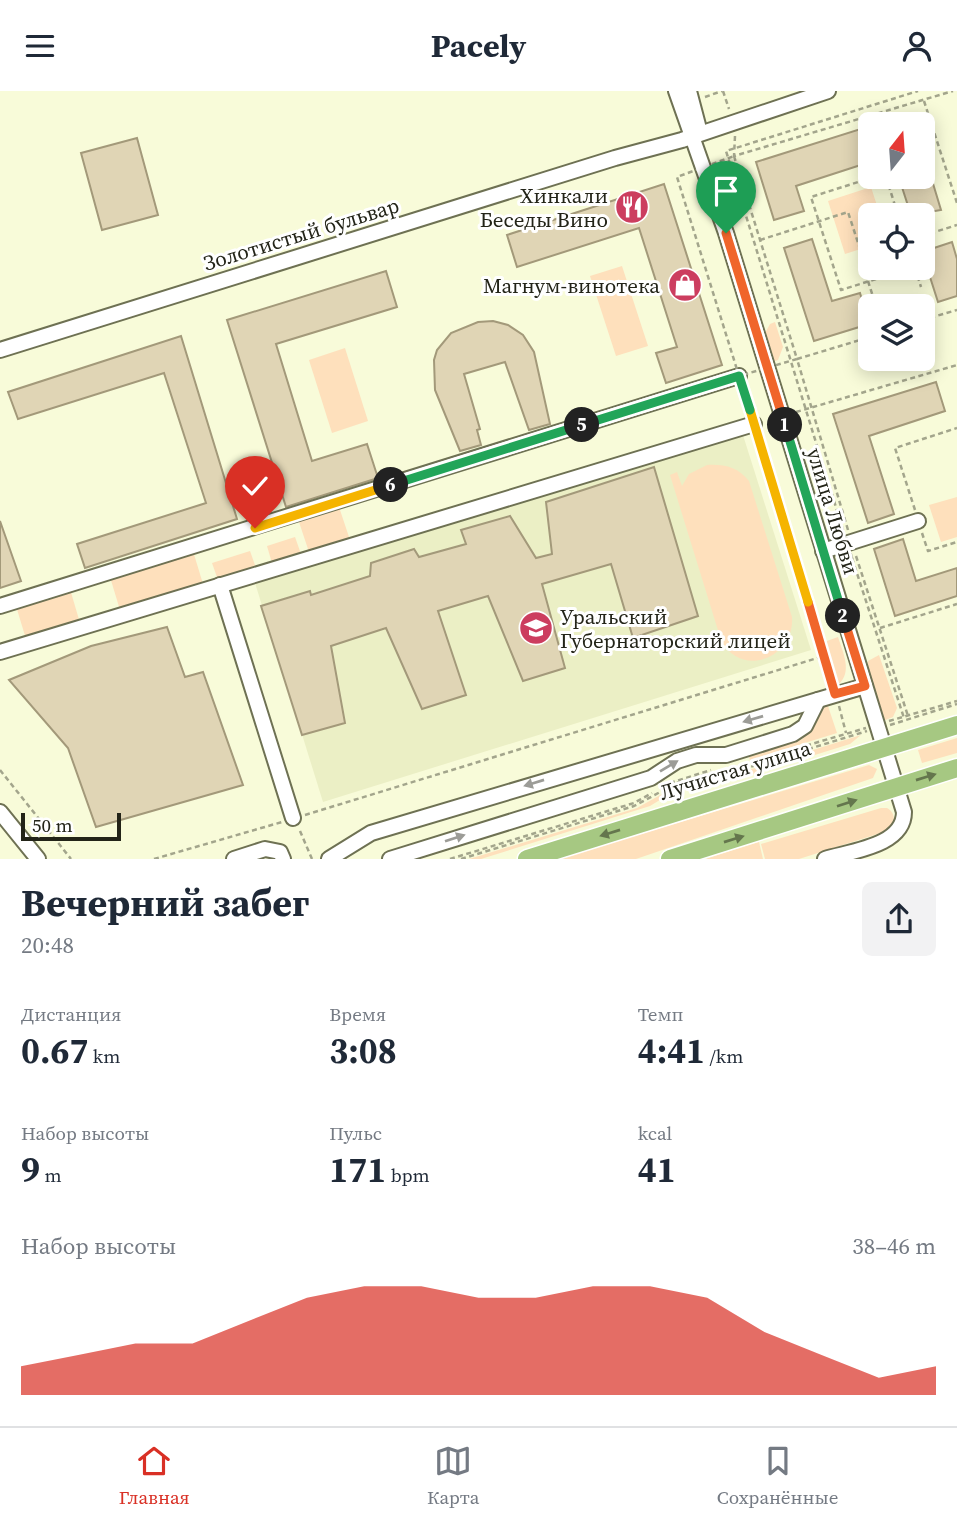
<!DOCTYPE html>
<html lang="ru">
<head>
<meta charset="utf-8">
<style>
  :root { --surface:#fff; --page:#f2f2f3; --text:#1f2937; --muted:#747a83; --line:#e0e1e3; --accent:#d93025 }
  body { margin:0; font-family:"Source Serif 4",serif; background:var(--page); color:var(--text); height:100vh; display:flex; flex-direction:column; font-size:26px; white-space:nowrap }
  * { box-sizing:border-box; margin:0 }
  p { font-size:23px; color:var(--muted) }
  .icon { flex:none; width:38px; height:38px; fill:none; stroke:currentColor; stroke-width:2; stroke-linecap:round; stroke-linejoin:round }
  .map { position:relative; height:768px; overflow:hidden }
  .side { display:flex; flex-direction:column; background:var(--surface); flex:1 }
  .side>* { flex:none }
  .needle { width:46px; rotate:17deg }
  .fabs { position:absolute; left:858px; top:21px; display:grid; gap:14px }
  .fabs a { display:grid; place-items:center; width:77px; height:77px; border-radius:10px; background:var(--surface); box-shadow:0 4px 18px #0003; font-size:35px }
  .scale { position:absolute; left:21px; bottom:18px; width:100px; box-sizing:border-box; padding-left:7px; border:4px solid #232418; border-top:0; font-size:19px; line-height:24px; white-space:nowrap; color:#232418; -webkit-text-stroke:5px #fff; paint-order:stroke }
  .pin { position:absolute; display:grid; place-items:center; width:60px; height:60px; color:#fff; margin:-72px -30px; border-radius:50% 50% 50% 0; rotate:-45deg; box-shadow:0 0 7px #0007 }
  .pin .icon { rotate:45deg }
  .km { position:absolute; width:35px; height:35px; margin:-18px; border-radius:50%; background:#222; color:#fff; font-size:19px; line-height:35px; text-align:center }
  .round { display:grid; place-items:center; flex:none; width:74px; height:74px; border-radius:10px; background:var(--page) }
  .headline { display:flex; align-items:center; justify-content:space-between; height:119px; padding:0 21px }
  h1 { font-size:38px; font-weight:700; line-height:52px }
  .metrics { display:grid; grid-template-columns:repeat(3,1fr); gap:10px; height:119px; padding:7px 21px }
  .metrics div { display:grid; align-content:center }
  .metrics b { font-size:35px; font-weight:700 }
  .metrics small { font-size:19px; font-weight:400 }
  .metrics p { font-size:19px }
  .chart { height:196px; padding:14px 21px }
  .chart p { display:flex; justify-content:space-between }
  .chart svg { width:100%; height:126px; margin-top:7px; fill:var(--accent); opacity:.7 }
  header { display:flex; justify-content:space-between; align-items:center; height:91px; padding:0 21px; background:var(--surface); font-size:32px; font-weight:700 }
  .dock { display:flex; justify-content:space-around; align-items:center; height:98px; border-top:2px solid var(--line); background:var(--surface); font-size:19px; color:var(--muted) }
  .dock a { display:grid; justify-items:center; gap:4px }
  .dock .active { color:var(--accent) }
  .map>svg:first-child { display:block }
  .built { fill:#ebefc5 }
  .green { fill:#fee0bc }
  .building { fill:#e0d5b5; stroke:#a3997a; stroke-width:2 }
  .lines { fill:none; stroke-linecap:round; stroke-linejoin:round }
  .minor-casing { stroke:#6e7153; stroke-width:18 }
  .major-casing { stroke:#fff; stroke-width:21 }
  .path { stroke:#a3a58c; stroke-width:2.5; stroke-dasharray:5 3.5; stroke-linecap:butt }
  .minor { stroke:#fff; stroke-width:14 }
  .major { stroke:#a6c882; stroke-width:18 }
  .path-bridge { stroke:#a3a58c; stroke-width:2.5; stroke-dasharray:5 3.5; stroke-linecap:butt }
  .oneway { fill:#9c9c97 }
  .oneway2 { fill:#64764d }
  .split-1-casing { stroke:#fff; stroke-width:14 }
  .split-2-casing { stroke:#fff; stroke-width:14 }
  .split-3-casing { stroke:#fff; stroke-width:14 }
  .split-4-casing { stroke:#fff; stroke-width:14 }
  .split-5-casing { stroke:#fff; stroke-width:14 }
  .split-6-casing { stroke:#fff; stroke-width:14 }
  .split-7-casing { stroke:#fff; stroke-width:14 }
  .split-1 { stroke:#f0652b; stroke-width:9 }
  .split-2 { stroke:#22a559; stroke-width:9 }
  .split-3 { stroke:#f0652b; stroke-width:9 }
  .split-4 { stroke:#f5b400; stroke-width:9 }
  .split-5 { stroke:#22a559; stroke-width:9 }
  .split-6 { stroke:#22a559; stroke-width:9 }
  .split-7 { stroke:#f5b400; stroke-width:9 }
  .labels { text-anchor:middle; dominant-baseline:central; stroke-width:6; stroke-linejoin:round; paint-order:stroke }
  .poi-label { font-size:21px; fill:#232418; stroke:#fff; text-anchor:end }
  .street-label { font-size:21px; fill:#232418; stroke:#fff }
</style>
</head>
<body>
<header><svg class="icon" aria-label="menu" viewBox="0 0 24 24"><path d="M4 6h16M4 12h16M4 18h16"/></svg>Pacely<svg class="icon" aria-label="person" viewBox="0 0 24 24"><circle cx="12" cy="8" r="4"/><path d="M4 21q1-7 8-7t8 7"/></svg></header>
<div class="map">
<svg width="957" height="768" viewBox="0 0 957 768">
  <rect width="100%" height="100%" fill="#f8fbd9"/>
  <path class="built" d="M742,341l69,218 -488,152 -68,-219z"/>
  <g class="green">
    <path d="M715,76l18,7 8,26 -13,5z"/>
    <path d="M871,96l9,28h-10v31l-25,8 -17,-53z"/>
    <path d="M622,175l26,80 -32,10 -26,-80z"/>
    <path d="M775,231l8,25 -5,13 -6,2 -8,-27 6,-11z"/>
    <path d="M345,257l23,73 -36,12 -23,-73z"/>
    <path d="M707,374c17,-1 31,2 42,16l43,136c3,41 -51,62 -71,23l-51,-165 7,-3 5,14 7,-12z"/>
    <path d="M957,406v40l-16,5 -12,-37z"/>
    <path d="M339,416l11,33 -41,12 -11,-33z"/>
    <path d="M295,446l6,17 -29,9 -5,-17z"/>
    <path d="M193,460l10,33 -83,26 -10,-33z"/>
    <path d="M250,460l6,17 -38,12 -6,-17z"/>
    <path d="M70,498l10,34 -54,16 -10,-33z"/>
    <path d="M838,546c5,16 15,35 0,48l-14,-43z"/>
    <path d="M879,564l18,53 -4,9 -10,4 -16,-54 1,-6z"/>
    <path d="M827,612l10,30 -87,27 -1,-3 54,-18 -1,-4 15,-26z"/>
    <path d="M861,644l-11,9 -109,34 -25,1 -2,-4 25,-2z"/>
    <path d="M957,647v15l-35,10 -4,-13z"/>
    <path d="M869,674l8,4 -4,9 -237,81h-78z"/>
    <path d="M671,698l2,3 -23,14 -169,53h-12l168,-51z"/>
    <path d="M881,717h6c9,5 8,14 3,22l-91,29h-34l-4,-15z"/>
    <path d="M759,751l4,17h-58z"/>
  </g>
  <g class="building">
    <path d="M870,35v36l-74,24 8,25 -30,9 -18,-58z"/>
    <path d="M137,47l21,77 -56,15 -21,-77z"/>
    <path d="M902,86h29l10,33 -30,5 -11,-34 3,-1z"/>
    <path d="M664,93l58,181 -56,18 -10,-30 21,-6 -38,-119 -122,39 -10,-32z"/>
    <path d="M812,148l20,62 28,-8 9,31 -55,17 -30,-93z"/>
    <path d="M952,151l5,17v37l-19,6 -16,-50z"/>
    <path d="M386,180l11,36 -121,37 36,117 55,-17 11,34 -92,29 -59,-187z"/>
    <path d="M493,230l15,4 15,10 11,17 16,72 -21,6 -24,-68 -41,12 16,55 -3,1 4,15 -21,6 -25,-61 -1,-30 3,-10 14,-17 27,-11z"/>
    <path d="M181,245l56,183 -152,49 -8,-24 129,-41 -42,-130 -146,46 -10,-27z"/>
    <path d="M936,291l9,29 -76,25 25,78 -26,9 -35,-109z"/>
    <path d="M654,376l44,149 -65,22 -22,-74 -69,20 23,84 -42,13 -35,-85 -50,15 28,84 -44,14 -36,-81 -55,18 14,77 -43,12 -41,-129 49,-15 1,4 59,-19 1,-13 43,-14 5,8 47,-13 -5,-14 49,-14 26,42 16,-4 -6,-52z"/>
    <path d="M0,430l21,60 -21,7z"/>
    <path d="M903,448l13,42 41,-13v28l-62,20 -21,-67z"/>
    <path d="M167,536l18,50 18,-5 40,113 -147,42 -28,-79 -59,-68 82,-34z"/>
  </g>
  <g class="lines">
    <g class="minor-casing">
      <g id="minor">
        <path d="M676,0l50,142 178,579c0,34 -53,39 -79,47"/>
        <path d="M689,0l9,34"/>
        <path d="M0,259l615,-192 67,-18 146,-49"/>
        <path d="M823,460l95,-30"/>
        <path d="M220,494l73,233"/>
        <path d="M0,515l739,-230"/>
        <path d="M0,561l754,-228"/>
        <path d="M0,721l38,47"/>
        <path d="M234,768l31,-10 15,3 3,7"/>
        <path d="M329,768l42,-26 494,-147"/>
        <path d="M390,768l261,-81 26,-17 19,-6h30l67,-21 12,-8 13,-26"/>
      </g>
    </g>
    <g class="major-casing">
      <g id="major">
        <path d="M527,768l430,-134"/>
        <path d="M670,768l287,-91"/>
      </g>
    </g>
    <g class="path">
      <path d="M723,0l6,18"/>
      <path d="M705,6l17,-6"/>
      <path d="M924,10l33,102"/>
      <path d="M735,45l-1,20 219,-65"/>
      <path d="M734,65l63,203 -58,17 -62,-199z"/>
      <path d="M874,86l-63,20 30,93 70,-22"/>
      <path d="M886,86l12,38"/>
      <path d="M922,145l35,-11"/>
      <path d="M760,149l88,-28 14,43 8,-3"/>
      <path d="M915,177l6,19"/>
      <path d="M868,190l8,25"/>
      <path d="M922,229l35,-10"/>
      <path d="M743,297l8,23"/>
      <path d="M796,321l161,-47"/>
      <path d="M758,347l74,245"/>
      <path d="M915,419l-20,-62 62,-20"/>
      <path d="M843,439l-117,-379 192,-60"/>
      <path d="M848,439l-51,-171 73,-22"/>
      <path d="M922,442l6,18 29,-9"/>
      <path d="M856,465l52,160"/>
      <path d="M852,467l52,160"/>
      <path d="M880,537l77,-24"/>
      <path d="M839,615l7,27"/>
      <path d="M889,630l68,-20"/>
      <path d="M890,634l67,-21"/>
      <path d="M798,657l68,-20"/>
      <path d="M0,679l71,89"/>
      <path d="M677,691l4,13"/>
      <path d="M670,692l41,-13"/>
      <path d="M305,724l519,-159"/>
      <path d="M300,740l12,28"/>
      <path d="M154,768l128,-37"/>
      <path d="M450,768l184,-56 18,-10"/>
      <path d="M461,768l173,-53 43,-23 34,-10 26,-2 130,-40"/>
    </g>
    <use href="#minor" class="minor"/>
    <use href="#major" class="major"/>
    <path class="path-bridge" d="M846,446l6,21"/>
  </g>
  <defs><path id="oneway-solid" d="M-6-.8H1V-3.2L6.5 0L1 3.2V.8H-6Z" transform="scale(1.75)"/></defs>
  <g class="oneway">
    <use href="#oneway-solid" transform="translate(753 628) rotate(164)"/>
    <use href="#oneway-solid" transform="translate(669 675) rotate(-31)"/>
    <use href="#oneway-solid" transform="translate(534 692) rotate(163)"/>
    <use href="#oneway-solid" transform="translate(455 747) rotate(-18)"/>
  </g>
  <g class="oneway2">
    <use href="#oneway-solid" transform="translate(926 686) rotate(-17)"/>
    <use href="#oneway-solid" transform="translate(847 712) rotate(-18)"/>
    <use href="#oneway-solid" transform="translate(610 742) rotate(163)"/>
    <use href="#oneway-solid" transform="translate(734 748) rotate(-17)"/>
  </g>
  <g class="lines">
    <g class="split-1-casing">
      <path id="split-1" d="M726,142l59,192"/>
    </g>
    <g class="split-2-casing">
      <path id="split-2" d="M785,334l58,191"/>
    </g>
    <g class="split-3-casing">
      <path id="split-3" d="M808,511l27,92 30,-8 -22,-70"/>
    </g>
    <g class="split-4-casing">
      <path id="split-4" d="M750,319l58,192"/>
    </g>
    <g class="split-5-casing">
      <path id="split-5" d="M582,334l157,-49 11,34"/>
    </g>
    <g class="split-6-casing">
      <path id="split-6" d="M391,394l191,-60"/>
    </g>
    <g class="split-7-casing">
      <path id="split-7" d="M255,437l136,-43"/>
    </g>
    <use href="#split-1" class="split-1"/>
    <use href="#split-2" class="split-2"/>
    <use href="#split-3" class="split-3"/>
    <use href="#split-4" class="split-4"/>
    <use href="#split-5" class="split-5"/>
    <use href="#split-6" class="split-6"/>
    <use href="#split-7" class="split-7"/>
  </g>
  <defs>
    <g id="restaurant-disc" transform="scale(1.75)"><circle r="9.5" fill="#cc3d5f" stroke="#fff"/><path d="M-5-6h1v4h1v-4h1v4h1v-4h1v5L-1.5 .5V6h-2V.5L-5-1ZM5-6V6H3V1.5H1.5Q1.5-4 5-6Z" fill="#fff"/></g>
    <g id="shop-disc" transform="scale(1.75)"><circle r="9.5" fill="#cc3d5f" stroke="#fff"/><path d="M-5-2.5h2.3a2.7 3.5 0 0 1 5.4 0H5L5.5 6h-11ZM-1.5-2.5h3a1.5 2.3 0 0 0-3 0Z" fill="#fff"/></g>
    <g id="school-disc" transform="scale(1.75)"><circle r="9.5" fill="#cc3d5f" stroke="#fff"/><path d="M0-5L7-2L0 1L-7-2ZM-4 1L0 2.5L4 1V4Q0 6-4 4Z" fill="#fff"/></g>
  </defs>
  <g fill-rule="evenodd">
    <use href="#restaurant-disc" x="632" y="116"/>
    <use href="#shop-disc" x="685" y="194"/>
    <use href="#school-disc" x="536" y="537"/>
  </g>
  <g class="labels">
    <g class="poi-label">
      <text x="608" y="104">Хинкали<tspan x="608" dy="24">Беседы Вино</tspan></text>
      <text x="660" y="194">Магнум-винотека</text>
      <text x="560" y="525" text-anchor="start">Уральский<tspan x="560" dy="24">Губернаторский лицей</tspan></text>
    </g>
    <g class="street-label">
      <text transform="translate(301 143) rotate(-17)">Золотистый бульвар</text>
      <text transform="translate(833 420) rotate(73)">улица Любви</text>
      <text transform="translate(735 679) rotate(-17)">Лучистая улица</text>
    </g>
  </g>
</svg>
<div class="fabs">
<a><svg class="needle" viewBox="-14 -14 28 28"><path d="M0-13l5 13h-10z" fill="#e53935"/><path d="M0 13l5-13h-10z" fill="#747a83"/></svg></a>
<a><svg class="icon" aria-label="locate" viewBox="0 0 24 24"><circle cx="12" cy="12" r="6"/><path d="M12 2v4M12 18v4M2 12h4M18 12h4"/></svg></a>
<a><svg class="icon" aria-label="layers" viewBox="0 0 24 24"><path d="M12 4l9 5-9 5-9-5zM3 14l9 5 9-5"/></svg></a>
</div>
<div class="scale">50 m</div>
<div class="pin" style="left:726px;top:142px;background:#1e9e55"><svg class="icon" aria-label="arrive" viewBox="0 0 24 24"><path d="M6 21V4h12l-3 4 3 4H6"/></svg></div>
<div class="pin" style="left:255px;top:437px;background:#d93025"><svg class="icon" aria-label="check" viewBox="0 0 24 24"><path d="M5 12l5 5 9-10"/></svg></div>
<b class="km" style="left:785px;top:334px">1</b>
<b class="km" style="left:843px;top:525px">2</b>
<b class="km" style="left:582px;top:334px">5</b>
<b class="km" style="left:391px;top:394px">6</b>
</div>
<section class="side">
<div class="headline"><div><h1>Вечерний забег</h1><p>20:48</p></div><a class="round"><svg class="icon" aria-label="share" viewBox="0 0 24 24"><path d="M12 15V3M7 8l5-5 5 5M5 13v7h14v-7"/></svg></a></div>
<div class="metrics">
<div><p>Дистанция</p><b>0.67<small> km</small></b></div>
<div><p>Время</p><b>3:08</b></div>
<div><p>Темп</p><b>4:41<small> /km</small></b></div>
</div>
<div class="metrics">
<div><p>Набор высоты</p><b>9<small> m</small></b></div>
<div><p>Пульс</p><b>171<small> bpm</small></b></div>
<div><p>kcal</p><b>41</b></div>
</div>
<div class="chart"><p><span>Набор высоты</span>38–46 m</p>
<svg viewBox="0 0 160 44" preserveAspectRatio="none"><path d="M0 44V34L10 30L20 26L30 26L40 18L50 10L60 6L70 6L80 10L90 10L100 6L110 6L120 10L130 22L140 30L150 38L160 34V44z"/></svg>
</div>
</section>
<nav class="dock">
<a class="active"><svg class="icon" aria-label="home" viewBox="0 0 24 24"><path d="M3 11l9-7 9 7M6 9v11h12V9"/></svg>Главная</a>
<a><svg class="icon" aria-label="map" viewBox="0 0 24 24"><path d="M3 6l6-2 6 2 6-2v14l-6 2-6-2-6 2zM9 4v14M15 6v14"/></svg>Карта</a>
<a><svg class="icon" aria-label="saved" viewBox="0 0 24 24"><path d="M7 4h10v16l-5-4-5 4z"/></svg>Сохранённые</a>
</nav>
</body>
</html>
